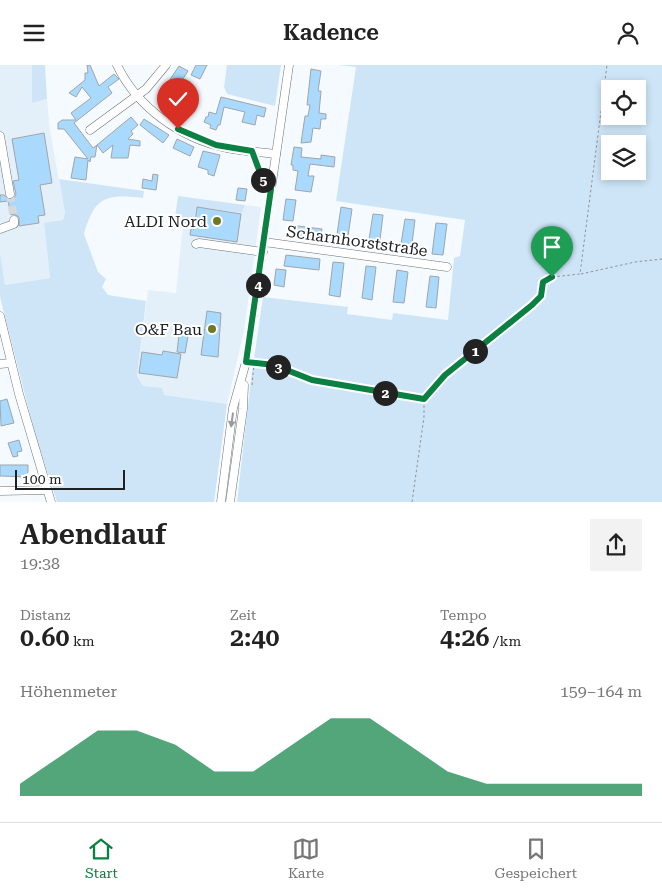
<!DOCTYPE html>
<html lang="de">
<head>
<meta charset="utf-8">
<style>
  :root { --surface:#fff; --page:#f2f2f2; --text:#222; --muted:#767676; --line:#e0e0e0; --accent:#0b8043 }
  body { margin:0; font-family:"Roboto Serif",serif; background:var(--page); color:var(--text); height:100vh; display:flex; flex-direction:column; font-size:19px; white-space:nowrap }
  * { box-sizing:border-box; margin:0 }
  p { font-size:16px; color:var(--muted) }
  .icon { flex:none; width:28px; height:28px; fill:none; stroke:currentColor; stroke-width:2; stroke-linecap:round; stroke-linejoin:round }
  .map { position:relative; height:437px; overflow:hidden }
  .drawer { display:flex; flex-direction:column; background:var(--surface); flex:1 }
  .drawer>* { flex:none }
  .buttons { position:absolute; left:601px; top:15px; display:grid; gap:10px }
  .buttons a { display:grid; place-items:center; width:45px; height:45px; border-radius:0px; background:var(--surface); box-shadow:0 2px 8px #0003; font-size:25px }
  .scale { position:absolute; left:15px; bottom:12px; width:110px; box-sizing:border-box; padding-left:5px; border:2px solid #1e2022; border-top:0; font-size:14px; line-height:18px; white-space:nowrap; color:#1e2022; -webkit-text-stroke:4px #fff; paint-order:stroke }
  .pin { position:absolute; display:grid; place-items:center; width:42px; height:42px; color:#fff; margin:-51px -21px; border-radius:50% 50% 50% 0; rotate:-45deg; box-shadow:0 0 5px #0007 }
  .pin .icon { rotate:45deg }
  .km { position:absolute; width:25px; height:25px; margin:-12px; border-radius:50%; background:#222; color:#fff; font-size:14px; line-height:25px; text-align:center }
  .round { display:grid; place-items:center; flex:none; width:52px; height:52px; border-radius:0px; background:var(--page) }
  .headline { display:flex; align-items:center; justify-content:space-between; height:85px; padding:0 20px }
  h1 { font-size:28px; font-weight:600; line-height:38px }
  .metrics { display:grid; grid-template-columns:repeat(3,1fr); gap:8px; height:85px; padding:5px 20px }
  .metrics div { display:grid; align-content:center }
  .metrics b { font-size:25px; font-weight:600 }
  .metrics small { font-size:14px; font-weight:400 }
  .metrics p { font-size:14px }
  .chart { height:140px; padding:10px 20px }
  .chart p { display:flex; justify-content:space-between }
  .chart svg { width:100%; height:90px; margin-top:5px; fill:var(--accent); opacity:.7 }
  header { display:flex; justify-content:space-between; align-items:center; height:65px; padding:0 20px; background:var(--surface); font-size:22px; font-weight:600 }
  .menu { display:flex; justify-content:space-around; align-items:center; height:70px; border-top:1px solid var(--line); background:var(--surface); font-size:14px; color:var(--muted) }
  .menu a { display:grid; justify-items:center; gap:2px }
  .menu .selected { color:var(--accent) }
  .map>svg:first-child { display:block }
  .built { fill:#e4f0f9 }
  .green { fill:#cee5f7; fill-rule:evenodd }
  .building { fill:#aad9fe; stroke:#a0a5a9 }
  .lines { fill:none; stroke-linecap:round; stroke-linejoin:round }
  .minor-tunnel { stroke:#d5d9dd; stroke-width:8; stroke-dasharray:8 4; stroke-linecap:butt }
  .minor-casing { stroke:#6d7275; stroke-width:9 }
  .path { stroke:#8e9295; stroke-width:1; stroke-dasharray:2.5 2.5; stroke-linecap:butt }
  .minor { stroke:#fff; stroke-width:8 }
  .oneway { fill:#9a9b9c }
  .route-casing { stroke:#fff; stroke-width:10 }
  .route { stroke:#0b8043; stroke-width:6 }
  .poi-dot { fill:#6f7823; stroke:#fff; stroke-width:2 }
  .labels { text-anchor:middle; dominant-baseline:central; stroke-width:4; stroke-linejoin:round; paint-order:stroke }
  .poi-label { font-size:16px; fill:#1e2022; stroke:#fff; text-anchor:end }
  .street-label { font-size:16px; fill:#1e2022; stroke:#fff }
</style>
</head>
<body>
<header><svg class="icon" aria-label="menu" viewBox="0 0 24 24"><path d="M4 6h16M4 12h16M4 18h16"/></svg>Kadence<svg class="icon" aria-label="person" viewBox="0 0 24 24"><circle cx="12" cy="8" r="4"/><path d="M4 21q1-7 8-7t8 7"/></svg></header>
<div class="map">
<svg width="662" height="437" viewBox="0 0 662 437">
  <rect width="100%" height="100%" fill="#f5fafe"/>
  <g class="built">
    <path d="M0,0h32v38l15,-4 3,32 15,82 -2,7 -19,4 6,54 -45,7 -5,-33z"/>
    <path d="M245,140l16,2 -17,124 -17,73 -63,-9 -21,-9 -6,-10 11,-86 28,3 7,-69 10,1 2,-18 47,6z"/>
  </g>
  <g class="green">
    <path d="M32,0h13l2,34 -15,4z"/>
    <path d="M227,0h54l-6,41 -48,-12 -3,-7z"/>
    <path d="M338,0h324v437h-425l14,-123 12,-82 85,10 -1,7 45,6 1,-7 55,7 6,-62 6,-2 5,-36 -129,-19 20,-134zM610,24h28v27h-28zM610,79h28v27h-28z"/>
    <path d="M59,114l85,12 -1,7c-37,-4 -48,-2 -59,36l14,38 8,7 -4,8 6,8 38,6 -9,75 6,10 19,2 2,7 63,9 -13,98h-157l-22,-68 -33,-129 -2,-9v-44l5,33 45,-7 -6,-55 19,-3 2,-7z"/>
    <path d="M178,131l67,9 -3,8 -46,-6 -3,18 -10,-1 -8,-7z"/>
  </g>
  <g class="building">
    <path d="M87,0h3l9,21 15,-12 5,5 -11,8 4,6 -38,30 19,25 4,-3 -2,12h-4l-1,5 -2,-2 -2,20 -15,-2 4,-21 13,2 -24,-30h-6v-6l4,-3h14l-5,-7 20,-15 -9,-11 -6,10 -7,-4 16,-13v-7h3z"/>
    <path d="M196,0h11l-7,14 -9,-4z"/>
    <path d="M179,1l9,5 -11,17 19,15 -6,8 -2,-2 -10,11 -15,-11 8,-12 -5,-4 7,-9 -4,-3z"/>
    <path d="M311,4l10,2 -3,20h3l-2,22 7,1v5h-5l-1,10 -7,-1 -2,14 -10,1 4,-27h3l2,-11h-3z"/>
    <path d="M221,32l45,11 -2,9 -7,-2 -2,10 -13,-3 3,-10 -21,-5 -4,18h-2l-2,5 -6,-2 1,-3 -7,-3 2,-5h2l1,-5 7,2z"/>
    <path d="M131,52l7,8 -7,6 2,3 -5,5 12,2v5l-10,-1 -2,13h-17l2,-13 -10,8 -6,-8z"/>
    <path d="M144,54l25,16 -6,8 -23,-18z"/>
    <path d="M44,68l8,50 -12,2 5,30 -7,1 1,7 -20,3v-9l-5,-3 -3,1 -3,-14 -8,1v-7h4l5,4 5,-1 2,-4 -3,-13 6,-1 -7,-41z"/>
    <path d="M177,74l17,8 -4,9 -17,-8z"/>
    <path d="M294,82l8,1 -1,9 20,2v-4l14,2 -1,10 -24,-3 -2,12h6l-3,16 -16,-2 3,-19 -5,-1v-5h-2z"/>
    <path d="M203,86l17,4 -6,21 -6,-2v-4l-10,-3z"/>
    <path d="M153,109l5,1 -2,15 -14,-2 1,-9 9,2z"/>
    <path d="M238,123l9,1 -2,12 -9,-1z"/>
    <path d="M286,134l10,1 -3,21 -10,-1z"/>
    <path d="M197,142l44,7 -4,28 -47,-7 1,-6h3z"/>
    <path d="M341,142l11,2 -5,34 -11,-2z"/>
    <path d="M373,149l10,1 -4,33 -11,-2z"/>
    <path d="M405,154l10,1 -4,31 -11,-1z"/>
    <path d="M436,158l11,1 -4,31 -11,-1z"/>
    <path d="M290,160l32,4 -2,10 -31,-4z"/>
    <path d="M286,190l34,4 -1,11 -35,-4z"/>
    <path d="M333,197l11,1 -4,34 -11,-2z"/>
    <path d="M366,201l10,1 -4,33 -10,-2z"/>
    <path d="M276,204l10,1 -2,17 -10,-2z"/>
    <path d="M397,205l11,2 -4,31 -11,-1z"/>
    <path d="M430,211l9,1 -3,31 -10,-1z"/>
    <path d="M207,246l14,2 -3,44 -17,-2z"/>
    <path d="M179,270l9,1 -3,17 -8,-1z"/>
    <path d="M163,286l18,3 -4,24 -38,-5 3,-21 20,3z"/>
    <path d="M7,334l7,24 -13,3 -1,-25z"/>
    <path d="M19,375l3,11 -5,1 1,4 -5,1 -5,-14z"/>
    <path d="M0,400h28v12l-28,-1z"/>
  </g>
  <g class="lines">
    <path class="minor-tunnel" d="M10,129l4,26"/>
    <g class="minor-casing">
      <g id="minor">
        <path d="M117,0c20,42 64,74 110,83 16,3 33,4 49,6"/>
        <path d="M90,65l56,-41 20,-24"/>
        <path d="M0,71l10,58"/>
        <path d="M0,164l14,-5v-4"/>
        <path d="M264,177l183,25"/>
        <path d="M196,179l3,-1 64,9"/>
        <path d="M0,251l19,78 32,108"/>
        <path d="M0,299l11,-1"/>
        <path d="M0,426l47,-1"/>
        <path d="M221,437l12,-94 13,-46 43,-297"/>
        <path d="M230,437l13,-93 1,-24"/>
      </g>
    </g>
    <g class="path">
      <path d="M255,94l9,25"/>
      <path d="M581,209l54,-12 27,-3"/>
      <path d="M254,298l20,2 38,15 111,19"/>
      <path d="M252,320l2,-21"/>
      <path d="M412,437l12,-85v-18l21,-24 87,-70 9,-9 2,-14 9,-5 28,-3 27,-209"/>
    </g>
    <use href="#minor" class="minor"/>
  </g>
  <defs><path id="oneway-solid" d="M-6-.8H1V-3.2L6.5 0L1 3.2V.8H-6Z" transform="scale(1.25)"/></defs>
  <use class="oneway" href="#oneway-solid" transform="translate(232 355) rotate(98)"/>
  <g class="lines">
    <g class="route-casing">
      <path id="route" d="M178,64l38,16 36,6 13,35 6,3 -25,173 28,3 38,15 112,19 21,-24 87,-70 9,-9 2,-14 9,-5"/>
    </g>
    <use href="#route" class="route"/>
  </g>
  <g class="poi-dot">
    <circle cx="217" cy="156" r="5"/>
    <circle cx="212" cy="264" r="5"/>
  </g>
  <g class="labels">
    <g class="poi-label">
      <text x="207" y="156">ALDI Nord</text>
      <text x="202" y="264">O&amp;F Bau</text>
    </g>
    <g class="street-label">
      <text transform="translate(357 176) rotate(8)">Scharnhorststraße</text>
    </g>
  </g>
</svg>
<div class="buttons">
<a><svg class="icon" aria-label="locate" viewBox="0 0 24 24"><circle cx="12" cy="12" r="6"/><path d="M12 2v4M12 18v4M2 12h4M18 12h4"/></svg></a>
<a><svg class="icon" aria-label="layers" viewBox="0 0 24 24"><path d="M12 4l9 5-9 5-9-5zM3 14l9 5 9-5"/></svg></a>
</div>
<div class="scale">100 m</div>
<div class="pin" style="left:552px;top:212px;background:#1e9e55"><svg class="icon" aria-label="arrive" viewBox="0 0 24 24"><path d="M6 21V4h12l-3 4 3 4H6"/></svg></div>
<div class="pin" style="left:178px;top:64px;background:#d93025"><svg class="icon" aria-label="check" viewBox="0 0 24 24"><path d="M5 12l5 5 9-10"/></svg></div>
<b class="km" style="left:475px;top:286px">1</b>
<b class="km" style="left:385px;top:328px">2</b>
<b class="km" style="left:278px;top:302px">3</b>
<b class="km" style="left:258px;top:220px">4</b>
<b class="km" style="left:263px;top:115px">5</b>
</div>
<section class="drawer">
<div class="headline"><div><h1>Abendlauf</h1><p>19:38</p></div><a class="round"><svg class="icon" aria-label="share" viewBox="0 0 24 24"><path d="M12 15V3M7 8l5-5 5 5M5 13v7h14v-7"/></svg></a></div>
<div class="metrics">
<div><p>Distanz</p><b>0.60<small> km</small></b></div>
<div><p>Zeit</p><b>2:40</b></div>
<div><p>Tempo</p><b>4:26<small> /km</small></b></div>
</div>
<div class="chart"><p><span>Höhenmeter</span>159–164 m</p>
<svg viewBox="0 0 160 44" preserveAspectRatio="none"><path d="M0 44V38L10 25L20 12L30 12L40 19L50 32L60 32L70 19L80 6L90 6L100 19L110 32L120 38L130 38L140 38L150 38L160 38V44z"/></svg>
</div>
</section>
<nav class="menu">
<a class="selected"><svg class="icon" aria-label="home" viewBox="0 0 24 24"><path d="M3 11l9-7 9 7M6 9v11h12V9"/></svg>Start</a>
<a><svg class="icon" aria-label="map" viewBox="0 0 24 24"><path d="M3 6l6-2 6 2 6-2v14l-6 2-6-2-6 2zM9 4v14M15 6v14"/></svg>Karte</a>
<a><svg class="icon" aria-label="saved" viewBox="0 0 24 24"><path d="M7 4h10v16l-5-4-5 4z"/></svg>Gespeichert</a>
</nav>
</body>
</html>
